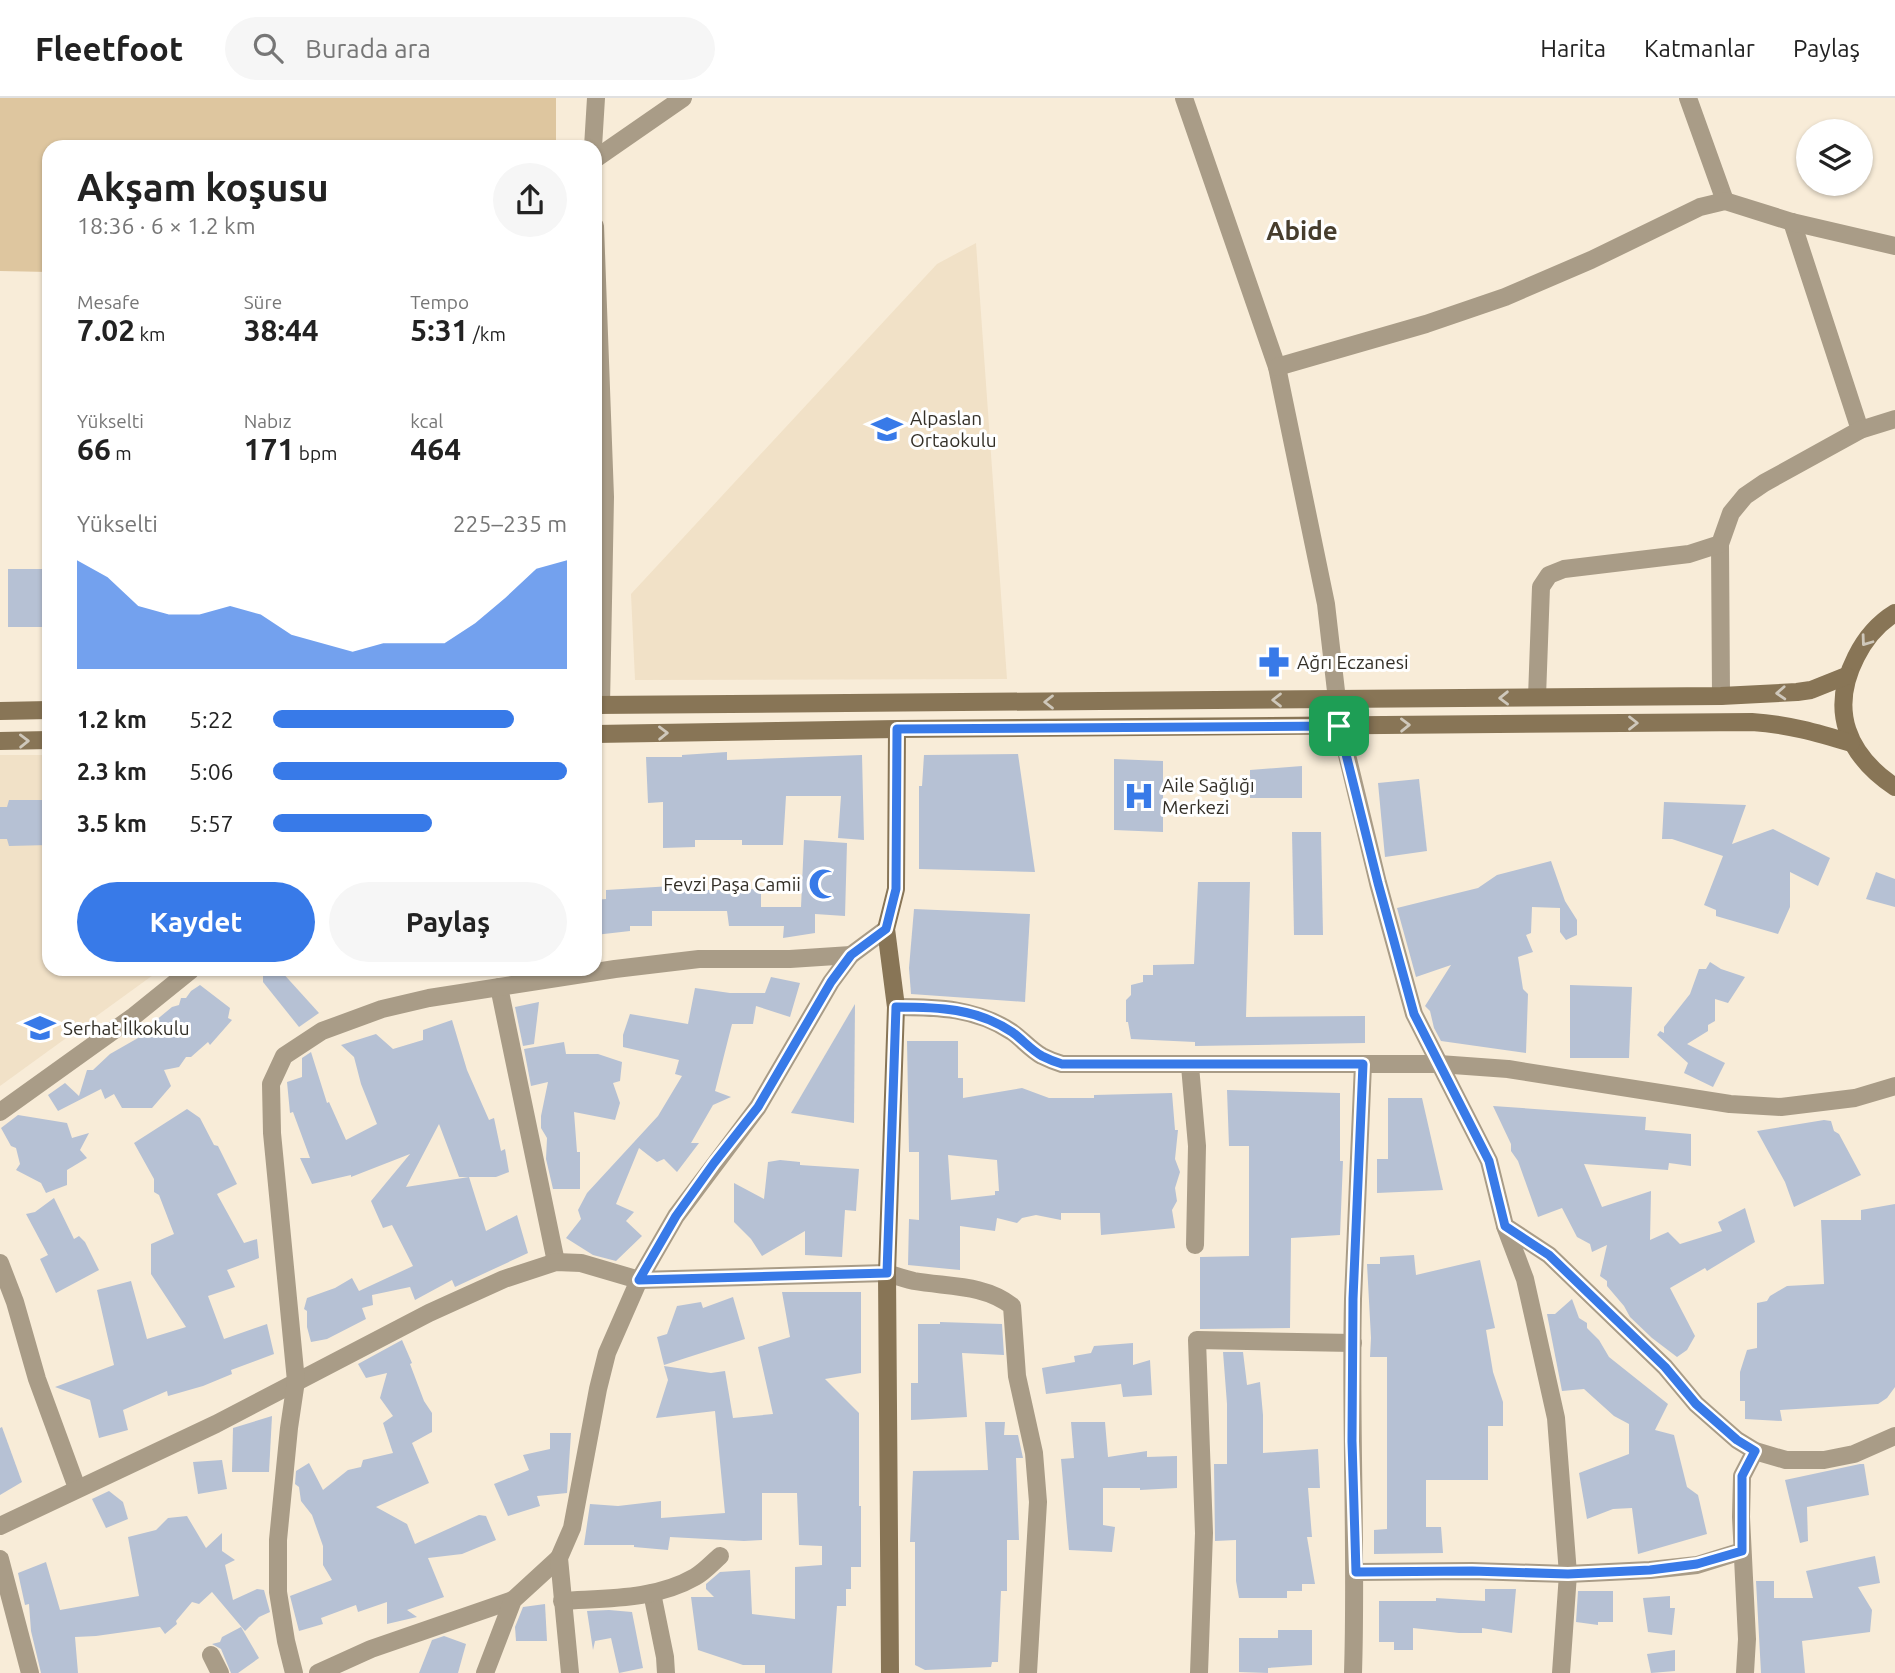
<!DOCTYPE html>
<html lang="tr">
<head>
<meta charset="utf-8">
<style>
  :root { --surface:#fff; --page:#f6f6f6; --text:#222; --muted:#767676; --line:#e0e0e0; --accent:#387ae8 }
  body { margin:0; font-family:Ubuntu,sans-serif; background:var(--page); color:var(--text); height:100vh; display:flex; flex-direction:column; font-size:26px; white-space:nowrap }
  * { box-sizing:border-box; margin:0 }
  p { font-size:23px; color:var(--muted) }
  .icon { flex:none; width:38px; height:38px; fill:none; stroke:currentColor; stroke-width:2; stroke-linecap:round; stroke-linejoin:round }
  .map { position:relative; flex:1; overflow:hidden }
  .panel { position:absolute; left:42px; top:42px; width:560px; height:836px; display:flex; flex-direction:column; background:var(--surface); border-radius:21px; box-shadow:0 2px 5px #0004 }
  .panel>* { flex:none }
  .controls { position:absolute; left:1796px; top:21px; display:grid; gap:14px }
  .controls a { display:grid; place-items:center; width:77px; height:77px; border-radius:50%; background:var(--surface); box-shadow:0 2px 5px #0004; font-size:35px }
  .pin { position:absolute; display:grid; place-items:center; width:60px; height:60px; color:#fff; margin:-30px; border-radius:14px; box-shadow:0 4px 10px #0006 }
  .round { display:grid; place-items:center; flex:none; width:74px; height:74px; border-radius:37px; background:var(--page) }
  .overview { display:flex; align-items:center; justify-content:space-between; height:119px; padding:0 35px }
  h1 { font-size:38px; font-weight:700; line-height:52px }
  .stats { display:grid; grid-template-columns:repeat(3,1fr); gap:10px; height:119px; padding:7px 35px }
  .stats div { display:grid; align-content:center }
  .stats b { font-size:30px; font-weight:700 }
  .stats small { font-size:19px; font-weight:400 }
  .stats p { font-size:19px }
  .chart { height:196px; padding:14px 35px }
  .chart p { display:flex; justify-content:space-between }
  .chart svg { width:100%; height:126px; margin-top:7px; fill:var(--accent); opacity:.7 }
  .action { display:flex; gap:14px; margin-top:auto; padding:14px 35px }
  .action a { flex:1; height:80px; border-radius:42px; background:var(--accent); color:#fff; font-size:28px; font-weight:700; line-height:80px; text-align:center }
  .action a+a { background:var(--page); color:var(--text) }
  ul { padding:0 35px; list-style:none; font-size:23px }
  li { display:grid; grid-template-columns:112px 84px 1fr; align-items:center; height:52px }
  li i { height:18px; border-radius:9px; background:var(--accent) }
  header { display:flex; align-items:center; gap:42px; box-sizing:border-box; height:98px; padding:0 35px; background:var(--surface); border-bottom:2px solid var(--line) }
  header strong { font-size:33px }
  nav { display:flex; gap:38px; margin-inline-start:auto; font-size:24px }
  .search { width:490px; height:63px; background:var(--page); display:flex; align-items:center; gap:18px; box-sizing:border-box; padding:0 24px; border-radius:38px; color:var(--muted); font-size:26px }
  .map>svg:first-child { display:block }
  .built { fill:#f1e1c7 }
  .green { fill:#dec69f }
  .building { fill:#b6c1d4; fill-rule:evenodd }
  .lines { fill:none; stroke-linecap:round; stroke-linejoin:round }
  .street { stroke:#a99c87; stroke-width:18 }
  .secondary { stroke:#887556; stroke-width:18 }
  .oneway { stroke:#cfc8bb }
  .route-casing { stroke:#fff; stroke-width:14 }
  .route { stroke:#387ae8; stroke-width:9 }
  .labels { text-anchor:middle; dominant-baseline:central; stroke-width:6; stroke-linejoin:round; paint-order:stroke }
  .poi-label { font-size:19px; fill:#332f27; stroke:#fff; text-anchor:start }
  .district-label { font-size:26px; font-weight:bold; fill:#473d2d; stroke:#fff }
</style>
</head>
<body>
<header>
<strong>Fleetfoot</strong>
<div class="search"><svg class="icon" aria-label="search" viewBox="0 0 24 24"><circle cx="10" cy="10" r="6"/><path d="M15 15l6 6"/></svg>Burada ara</div>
<nav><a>Harita</a><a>Katmanlar</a><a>Paylaş</a></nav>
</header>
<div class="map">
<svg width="1895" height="1575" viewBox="0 0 1895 1575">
  <rect width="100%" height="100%" fill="#f8ecd8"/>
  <g class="built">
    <path d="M976,145l31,436 -372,1 -4,-86 306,-330z"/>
    <path d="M0,657h49v215h111l-160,116z"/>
  </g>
  <path class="green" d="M0,0h556v49h-507v125l-49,-1z"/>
  <g class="building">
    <rect x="8" y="471" width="41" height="58"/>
    <path d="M727,654v8l135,-5 2,85 -26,-2 3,-42h-55l-3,49h-41v-5h-47v7l-32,1v-46l-15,1 -2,-46h36v-2z"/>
    <path d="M1018,656l17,118 -116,-3v-83h3l2,-31z"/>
    <path d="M1114,661l49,2v71l-49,-2z"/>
    <path d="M1302,668v32h-52v-28z"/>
    <path d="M1419,681l8,72 -42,6 -7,-74z"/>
    <path d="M9,702h40v45l-40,1 -2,-7h-7v-32h7z"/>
    <path d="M1664,704l82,3 -14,39 41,-15 57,29 -12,28 -28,-14v35l-12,27 -62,-18v-6l-12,-5 19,-49 -51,-17h-10z"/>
    <path d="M1292,734h29l2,103h-29z"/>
    <path d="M804,742l43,3 -2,73 -30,-2v19l-32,5 1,-12h-55l-2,-15h-75v15h-22v5l-35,4v-35l11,-1v-9l66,-4 1,-3 31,2v5l57,-1v18h40z"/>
    <path d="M1551,763l14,40 12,19v15l-11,5 -6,-8v-24l-28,-1 -1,26 -5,2 7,17 -15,5 5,32 5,5 -2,59 -85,-12 -7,-13 -4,-17 -5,-5 26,-41 -35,12 -19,-69 81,-20 19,-13z"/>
    <path d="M1876,774l19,7v28l-29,-8z"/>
    <path d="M1198,784h52l-4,135 119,-1v27l-170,3v-4l-64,-3 -3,-17h-2v-22l5,-5v-10l12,-3v-7h10v-10l41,-1z"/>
    <path d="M914,811l116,5 -5,88 -114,-8 -2,-26z"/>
    <path d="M1710,864l11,7 24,8 -17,26 -13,-4v22l-7,4v6l-21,13 38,19 -12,24 -29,-14 4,-10 -31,-28 3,-4 4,2v-6l26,-33 9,-25h7z"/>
    <path d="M263,872h17l39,43 -20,14 -36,-45z"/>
    <path d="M771,879l29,6 -10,34 -34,-11 -3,18h-21l-17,67 16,6 -18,8 -22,38h8l-22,29 -13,-13 -7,3 -18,-14 -23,56 18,8 -8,9 16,15 -26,25 -23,-6 -27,-17 15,-19 -3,-9 9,-17 71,-77 24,-40 -7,-2 4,-14 -56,-13v-12l7,-21 58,10 7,-36 35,5h35z"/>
    <path d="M200,887l30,23 -2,10 4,2 -22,25 -2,-3 -17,15h-5l-7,10 -15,3 7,16 -19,22h-30l-8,-14 -9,5 -4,-10 -43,22 -10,-16 17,-12 14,13 8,-26h6l17,-16 35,-20 -2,-3 29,-24 7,-2 2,-7h5l5,-7z"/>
    <path d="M1570,887l62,2 -3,71h-59z"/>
    <path d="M539,904l-5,42 -11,2 -8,-39z"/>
    <path d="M855,906l-1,119 -63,-10z"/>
    <path d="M452,922l15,50 22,50 5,-2 7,33 4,-2 4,23 -13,5h-37l-20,-53 -33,63 63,-10 17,54 31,-16 11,38 -73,34 -3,-7 -37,20 -5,-13 -38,8 1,10 -11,3 4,11 -39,20 -16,3 -4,-15v-16l-3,-2 3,-11 28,-10 17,-10 7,13 54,-25 -21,-41 -9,3 -12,-27 39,-47 -59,23v-2l-39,9 -12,-26h10l-17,-46 -3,1 -3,-31 15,-5v-19l9,-6 16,51 2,-1 17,38 31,-16 -16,-40 -7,-27 -13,-12 35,-11 17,15 30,-9v-10z"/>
    <path d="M907,943h51v37h5v20l59,-10 27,10h45v-3l78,-2 3,37h3l-3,29 5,13 -5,16 2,13 -5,9 3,18 -74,7 -1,-22h-39v7l-25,-5 -14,3 -5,5 -20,-5 -2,13 -35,-5v44l-52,-5 1,-46 10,1v-68h-10zM948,1057l49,5 2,31h-4v4l-44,5z"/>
    <path d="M564,944l2,12h32l24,8 -2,19 -7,2 7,20 -5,17 -41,-8 3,40h3v37h-27l-7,-30 1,-21 -6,-10v-12l7,-34 -17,4 -7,-37z"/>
    <path d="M1227,992l113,3v68h3l-3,74 -49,3 -1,90 -90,1v-72l49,-1v-110h-20z"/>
    <path d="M1388,1000h34l21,92 -66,3v-34h11z"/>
    <path d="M1493,1008l153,11 -1,13 46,4v32l-22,-3 -1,7 -84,-6 18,43 49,-16 -1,49 18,-8 12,12 42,-13 -4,-9 27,-14 10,34 -48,29 -2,-3 -35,20 25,48 -8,14 -10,7 -25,-19 -22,-21 -6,-11 -17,-20v-5l-7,-5 7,-31 -15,7 -2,-8 -13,-7 -15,-29 -24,9 -20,-56 -7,-10v-7z"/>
    <path d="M187,1011l13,9 14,27 4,1 19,38 -20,10 27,49 13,-4 2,19 -32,12 8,17 -27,9 16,43 43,-15 7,30 -43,16 1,4 -29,12 -35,10 -1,-5 -44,19 5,20 -29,8 -9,-38 -35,-13 59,-22 -17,-75 34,-9 16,58 39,-12 -35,-53v-30l23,-10 -15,-39 -5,-3v-13l-20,-36z"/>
    <path d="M18,1017l49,8 5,15 17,-5 -9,17 7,8 -20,12v15l-21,8 -5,-10 -25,-13 4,-6 -4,-16 -5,-2 -10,-18z"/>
    <path d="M1824,1022l7,1 3,10 5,3 22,41 -67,32 -9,-25 -28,-51z"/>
    <path d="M780,1062l20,2v3l59,4 -3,42 -11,-1 -3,47 -37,-2v-24l-43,25 -11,-17 -17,-17v-39l30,16 4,-37z"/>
    <path d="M54,1100l20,41 5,-3 6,6 14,28 -43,23 -16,-34 8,-4 -22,-41 9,-2z"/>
    <path d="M1895,1106v183l-8,11 -9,6 -98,6 2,11 -37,-2v-18h-5v-29l7,-22 10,-2v-45l10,-2 3,-5 17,-10 37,-2 -3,-64h40v-10z"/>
    <path d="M1414,1157l2,20 64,-15 15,68 -9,2 7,42 10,30v24h-15v54h-62v47h15l2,26 -69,1v-24l13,-1v-172h-17l1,-19 -4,-74h13v-7z"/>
    <path d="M782,1194h79v81l-36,6 34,34v93h2v61h-10v22h-5v17h-9l-5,67h-67v-8h-22l-45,-15 -7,-53h23l-8,-8v-5l14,-12 30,-2 2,44 43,5v-52l27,-2v-19l-23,-1 -2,-52h-35v47l-18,1 -74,-4 -2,13 -34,-3v-2h-50l6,-41 28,2 43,-5v17l64,-5 -10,-102 -59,7 12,-38 -4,-14 47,7 14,-2 8,47 40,-4 -15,-67 32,-10z"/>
    <path d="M733,1199l12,42 -81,26 -7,-28 10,-3 10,-28 24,-4 2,6z"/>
    <path d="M1572,1201l7,19 8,5v5l12,12 10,17 59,47 -13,26 19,5 13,52 11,8 9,39 -69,20 -6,-46 -19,1 -26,10 -8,-46 50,-19v-30l-15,-8 -30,-27 -22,2 -15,-77h8z"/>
    <path d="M940,1224l62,2 2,31 -42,-2 5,64 -56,3v-37h7v-59h22z"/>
    <path d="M402,1242l10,23 -2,1 14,37 8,12v19l-20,11 17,40 -53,24 31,17 8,20 64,-29 7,1 10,24 -34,14 -34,4 16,39 -37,13 10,7 -30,7v-22l-29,10 -2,-7 -35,13 2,6 -24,7 -9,-35 42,-16 -9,-15v-19l-11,-31 -11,-14 -2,-14 -4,-3 1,-13 13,-8 14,27 25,-20 13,-3 2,-7 30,-7 -10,-30 10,-7 -13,-18 7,-25 -21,5 -8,-14z"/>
    <path d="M1133,1245v22l17,-5 2,35 -29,2 -2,-13 -75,10 -4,-26 33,-6 -1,-6 17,-3 3,-7z"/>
    <path d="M1223,1254h20l4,33 13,-3 3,33v38l55,-4 2,39h-12l4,49h-5l8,47h-13v7h-15v7h-48l-3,-17v-41l-21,1 -1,-77h13v-60z"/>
    <path d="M272,1318l-3,56h-37l1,-44z"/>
    <path d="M985,1324h20l-1,13h14l5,23h-7l3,82h-12v51h-6l-3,71h-6l-1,5 -66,3 -10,-5v-123h-5l3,-71 75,-1z"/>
    <path d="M1071,1324h34l3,35 39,-6v6l30,-1v32l-37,2v-2h-37v37l12,2 -3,25 -43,-2 -8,-91 13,-1z"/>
    <path d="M2,1329l20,55 -22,13v-67z"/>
    <path d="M550,1335h21l-4,60 -30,3 3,10 -32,10 -14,-32 35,-14 -6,-15 27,-6z"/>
    <path d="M222,1362l5,29 -29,5 -5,-32z"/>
    <path d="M1860,1366h4l5,31 -62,12 1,34 -8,2 -15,-63z"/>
    <path d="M109,1393l14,11 5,17 -22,9 -14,-29z"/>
    <path d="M187,1418l19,32 16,-15v18l13,9 -10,5 8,35 24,-11 7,1 6,22 -11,5 -14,14 -33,-39 -13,12 -7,-2 -16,19 1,3 -12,10 -5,-7 -64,9 -21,1 3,36h-37l-10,-42 -2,-27 -4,1 -7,-32 28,-11 14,48 79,-14 -11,-59 28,-7 12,-12z"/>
    <path d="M1875,1458l5,27 -22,4 14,23 -2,22 -68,9 3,32h-44l-5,-92h18v17h39l-7,-27z"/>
    <path d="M1485,1491h31l-4,44 -30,-5v5h-23l-46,-5v22h-19v-8h-15v-41h57v-3l49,3z"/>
    <path d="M1578,1493h35v31h-15v3l-22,-3z"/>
    <path d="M1670,1498v12h5l-3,27 -24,-3 -5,-34z"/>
    <path d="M545,1506l2,37h-31l-1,-14 8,-20z"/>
    <path d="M609,1512l23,2 11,56 -24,5 -8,-35 -16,3 -2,9 -6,-39z"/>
    <path d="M241,1529l18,31 -21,15h-7l-10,-24 -9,-5 8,-2 2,-5z"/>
    <path d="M1278,1532h34v35l-44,3v5l-29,-1v-34h39z"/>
    <path d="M444,1538l22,8 -8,29h-39l13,-33z"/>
    <path d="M1675,1552v21l-24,2 -4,-19z"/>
  </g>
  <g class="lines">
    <g class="street">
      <path d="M1184,0l93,269 49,237 14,122 38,157 36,131 75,147 16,65 20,53 31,139 12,156 -7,99"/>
      <path d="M1688,0l37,103"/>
      <path d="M593,49l3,-49"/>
      <path d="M595,61l88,-61"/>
      <path d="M1792,124l68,208"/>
      <path d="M595,128l10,271 -4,208"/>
      <path d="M1277,269l149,-43 79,-27 86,-37 109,-53 25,-6 67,21 103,24"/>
      <path d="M1720,446l1,152"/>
      <path d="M1537,599l4,-110 8,-12 15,-6 125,-15 31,-10 11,-31 14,-17 19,-13 96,-53 35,-11"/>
      <path d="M499,889l57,275"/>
      <path d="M896,909c42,0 80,1 116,25 10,7 19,18 30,24 6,3 13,6 20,8h377l69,5 222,35 51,3 74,-9 40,-12"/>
      <path d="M1190,968l7,80 -2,99"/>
      <path d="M0,1014l134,-96 57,-46"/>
      <path d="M1505,1128l44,29 116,112 31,37 41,36 18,11 31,9h38l30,-6 41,-18"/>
      <path d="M0,1165l15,39 22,77 40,109"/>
      <path d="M0,1428l216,-102 213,-111 75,-34 52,-17 25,1 58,17 248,-7c9,3 18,6 27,8 34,6 70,3 98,25l5,70 17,77 4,49 -10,171"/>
      <path d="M0,1461l30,114"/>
      <path d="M1356,1474l116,-1 96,3 82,-4 47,-5 45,-14"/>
      <path d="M652,1495l13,64 1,16"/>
      <path d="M562,1503c45,-3 93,-1 133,-24 9,-5 17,-14 25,-21"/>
      <path d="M211,1557l9,18"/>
      <path d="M294,1575l-8,-32 -8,-49v-52l11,-112 7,-47 -24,-248 -1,-49 13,-28 38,-25 60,-22 47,-11 186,-29 84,-10h91l61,-4"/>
      <path d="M318,1575l53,-24 142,-49"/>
      <path d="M485,1575l28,-73 46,-42"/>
      <path d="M570,1575l-11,-115 13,-30 26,-139 9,-36 32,-73 37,-64 82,-109 73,-125 20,-27 35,-26"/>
      <path d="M1199,1575l5,-140 -7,-193 156,3"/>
      <path d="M1353,1575c4,-125 -3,-249 0,-374 3,-78 7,-156 10,-235"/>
      <path d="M1745,1575l2,-34 -6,-122 1,-41 13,-25"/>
    </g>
    <g class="secondary">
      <path d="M1895,515c-18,11 -30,26 -39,44 -27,53 -9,98 39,130"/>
      <path d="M595,607l1126,-9 76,-4 14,-2 35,-14"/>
      <path d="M0,613l49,-1"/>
      <path d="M595,636l302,-5 855,-7c35,2 66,11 99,21"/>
      <path d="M0,643l49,-1"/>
      <path d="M890,1575l-3,-400 9,-266 -10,-78 10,-40 1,-160"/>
    </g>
  </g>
  <defs><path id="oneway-chevron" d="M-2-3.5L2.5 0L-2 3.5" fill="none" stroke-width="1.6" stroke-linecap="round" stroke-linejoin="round" transform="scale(1.75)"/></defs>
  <g class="oneway">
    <use href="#oneway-chevron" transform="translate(1866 543) rotate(126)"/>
    <use href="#oneway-chevron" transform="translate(1781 595) rotate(177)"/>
    <use href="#oneway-chevron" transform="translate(1504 600) rotate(179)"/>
    <use href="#oneway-chevron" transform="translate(1277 602) rotate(180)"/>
    <use href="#oneway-chevron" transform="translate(1049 604) rotate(180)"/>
    <use href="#oneway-chevron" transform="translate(1633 625)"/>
    <use href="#oneway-chevron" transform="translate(1405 627) rotate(-1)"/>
    <use href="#oneway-chevron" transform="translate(663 635) rotate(-1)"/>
    <use href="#oneway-chevron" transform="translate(24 643) rotate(-1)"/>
  </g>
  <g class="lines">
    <g class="route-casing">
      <path id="route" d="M1339,628l39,157 36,131 75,147 16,65 44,29 116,112 31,37 41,36 18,11 -13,25v75l-45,13 -47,6 -82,4 -96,-3 -116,1 -4,-131 1,-142 10,-235h-301c-7,-2 -14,-5 -20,-8 -11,-6 -20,-17 -30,-24 -36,-24 -74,-25 -116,-25l-9,266 -248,7 37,-64 38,-53 44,-56 73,-125 20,-27 35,-26 10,-40 1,-160z"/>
    </g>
    <use href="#route" class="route"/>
  </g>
  <defs>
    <g id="school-bare" transform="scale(2.415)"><path d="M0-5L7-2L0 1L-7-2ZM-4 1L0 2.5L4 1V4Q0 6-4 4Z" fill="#387ae8" stroke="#fff" stroke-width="2.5" paint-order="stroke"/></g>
    <g id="pharmacy-bare" transform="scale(2.415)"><path d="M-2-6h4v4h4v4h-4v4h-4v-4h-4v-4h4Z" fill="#387ae8" stroke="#fff" stroke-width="2.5" paint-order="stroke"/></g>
    <g id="hospital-bare" transform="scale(2.415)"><path d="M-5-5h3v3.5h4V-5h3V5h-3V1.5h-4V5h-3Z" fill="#387ae8" stroke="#fff" stroke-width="2.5" paint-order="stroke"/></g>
    <g id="mosque-bare" transform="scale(2.415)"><path d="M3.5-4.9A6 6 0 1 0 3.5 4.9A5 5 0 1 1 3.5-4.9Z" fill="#387ae8" stroke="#fff" stroke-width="2.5" paint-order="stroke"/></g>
  </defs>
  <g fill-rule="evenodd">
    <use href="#school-bare" x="887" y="331"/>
    <use href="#pharmacy-bare" x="1274" y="564"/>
    <use href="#hospital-bare" x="1139" y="698"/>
    <use href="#mosque-bare" x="824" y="786"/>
    <use href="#school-bare" x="40" y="930"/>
  </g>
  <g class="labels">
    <g class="poi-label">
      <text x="910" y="320">Alpaslan<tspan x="910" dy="22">Ortaokulu</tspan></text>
      <text x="1297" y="564">Ağrı Eczanesi</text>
      <text x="1162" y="687">Aile Sağlığı<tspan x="1162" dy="22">Merkezi</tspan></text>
      <text x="801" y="786" text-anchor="end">Fevzi Paşa Camii</text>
      <text x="63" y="930">Serhat İlkokulu</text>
    </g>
    <g class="district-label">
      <text x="1302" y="132">Abide</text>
    </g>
  </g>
</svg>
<div class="controls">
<a><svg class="icon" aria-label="layers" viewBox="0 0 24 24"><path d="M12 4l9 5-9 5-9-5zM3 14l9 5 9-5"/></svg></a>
</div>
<div class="pin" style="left:1339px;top:628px;background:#1e9e55"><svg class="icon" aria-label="arrive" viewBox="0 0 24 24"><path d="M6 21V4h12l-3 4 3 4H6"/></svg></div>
<section class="panel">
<div class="overview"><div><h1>Akşam koşusu</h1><p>18:36 · 6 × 1.2 km</p></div><a class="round"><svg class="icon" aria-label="share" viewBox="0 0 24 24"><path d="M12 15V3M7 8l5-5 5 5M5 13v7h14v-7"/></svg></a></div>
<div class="stats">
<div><p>Mesafe</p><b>7.02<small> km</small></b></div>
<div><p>Süre</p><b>38:44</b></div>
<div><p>Tempo</p><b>5:31<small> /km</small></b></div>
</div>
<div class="stats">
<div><p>Yükselti</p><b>66<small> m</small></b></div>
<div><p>Nabız</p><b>171<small> bpm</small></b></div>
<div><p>kcal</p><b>464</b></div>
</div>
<div class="chart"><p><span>Yükselti</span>225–235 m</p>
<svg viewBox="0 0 160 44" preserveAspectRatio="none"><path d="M0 44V6L10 12L20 22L30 25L40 25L50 22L60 25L70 32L80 35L90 38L100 35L110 35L120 35L130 28L140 19L150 9L160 6V44z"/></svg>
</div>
<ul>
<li><b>1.2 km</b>5:22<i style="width:82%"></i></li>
<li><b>2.3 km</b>5:06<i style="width:100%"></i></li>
<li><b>3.5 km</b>5:57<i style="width:54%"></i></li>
</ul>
<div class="action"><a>Kaydet</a><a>Paylaş</a></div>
</section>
</div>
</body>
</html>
